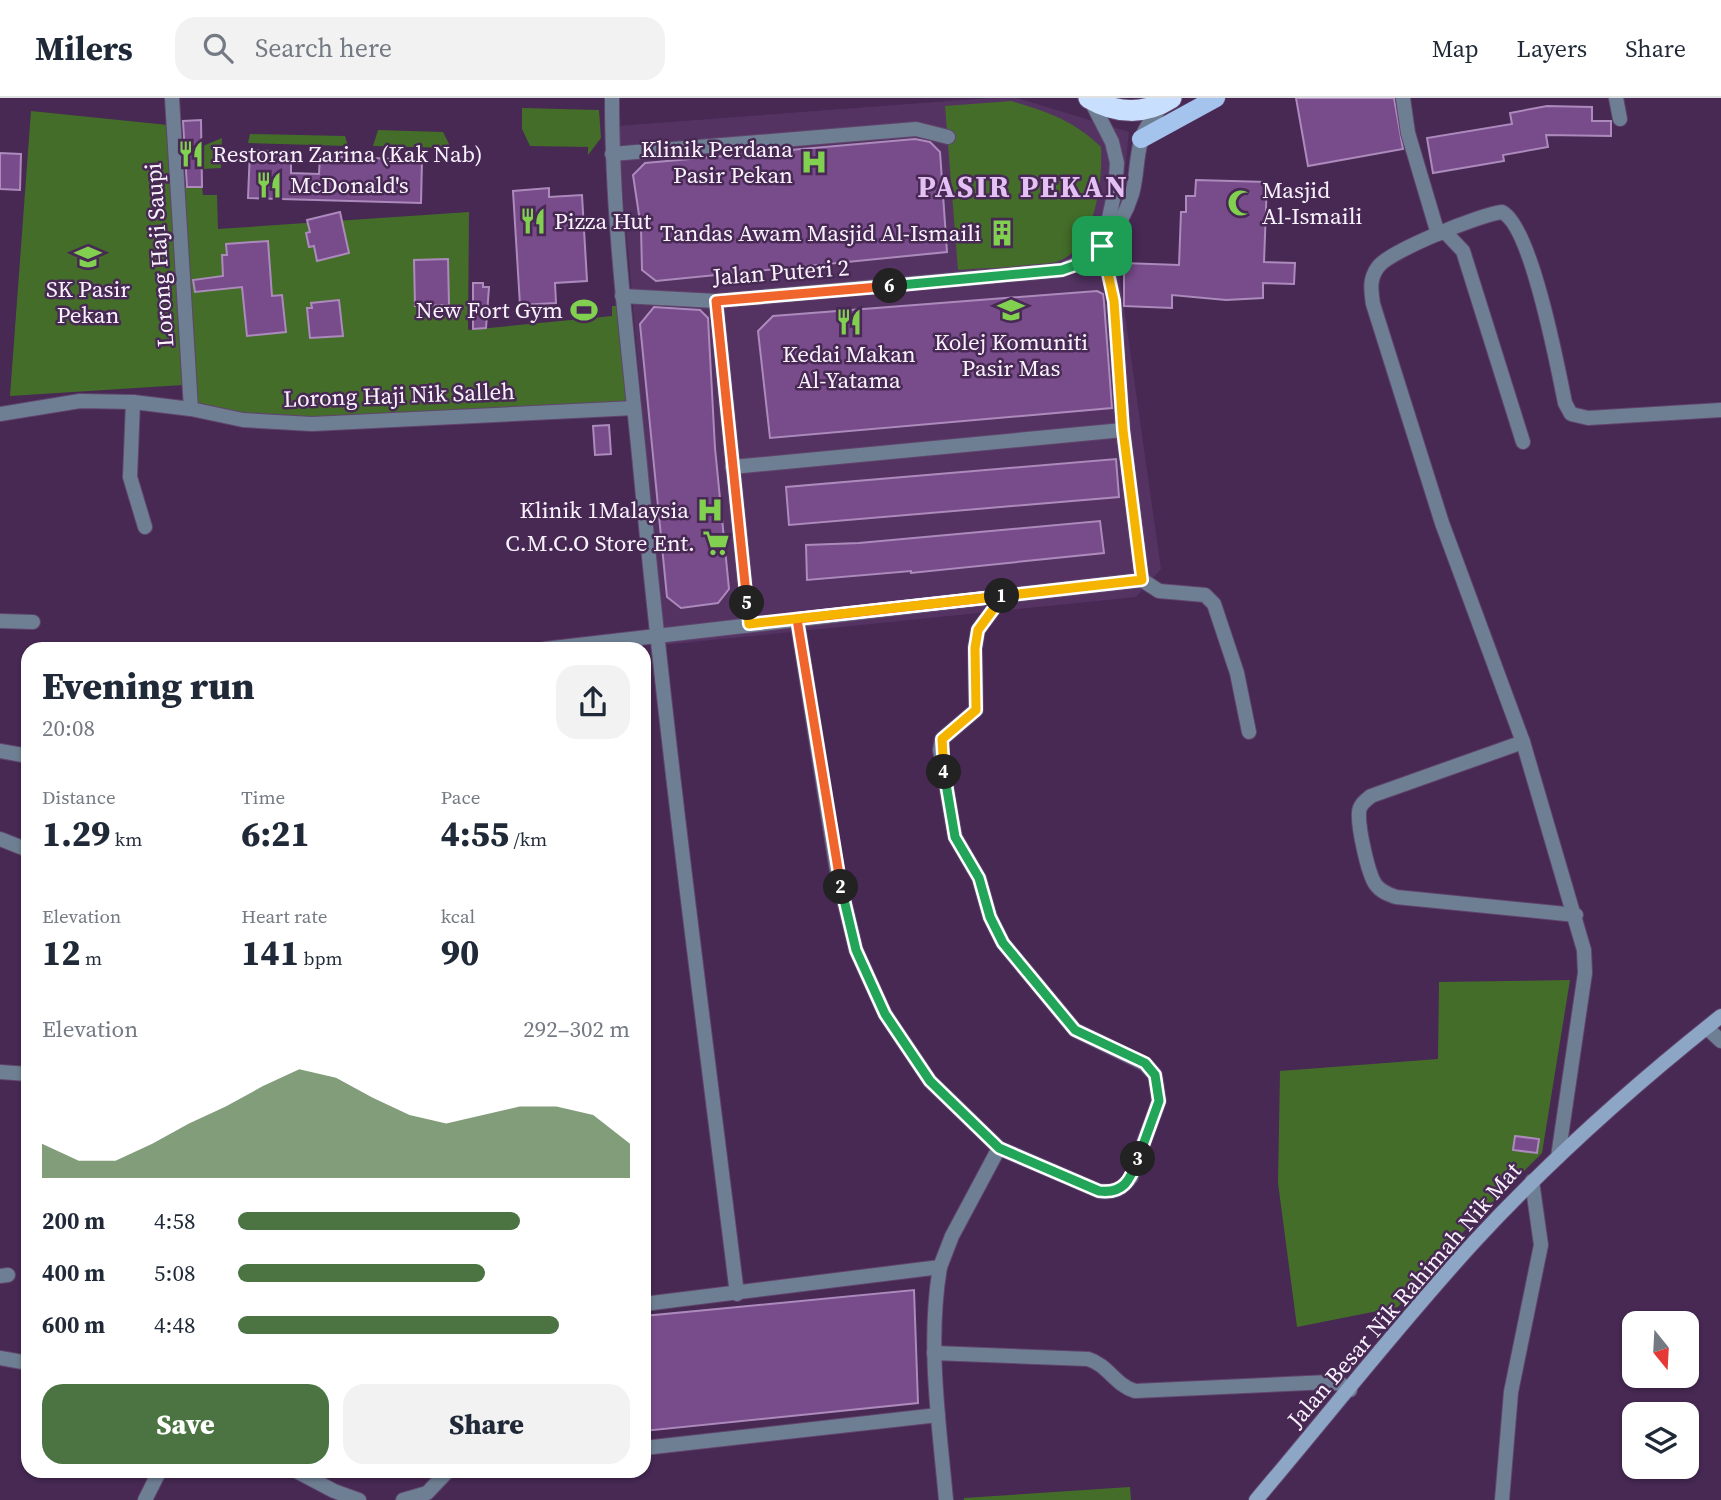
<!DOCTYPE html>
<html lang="en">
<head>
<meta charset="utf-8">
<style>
  :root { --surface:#fff; --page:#f2f2f3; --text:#1f2937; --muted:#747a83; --line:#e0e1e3; --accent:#4c7442 }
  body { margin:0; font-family:"Source Serif 4",serif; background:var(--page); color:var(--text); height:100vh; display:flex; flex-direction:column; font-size:26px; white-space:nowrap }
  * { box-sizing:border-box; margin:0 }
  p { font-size:23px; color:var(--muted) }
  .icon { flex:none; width:38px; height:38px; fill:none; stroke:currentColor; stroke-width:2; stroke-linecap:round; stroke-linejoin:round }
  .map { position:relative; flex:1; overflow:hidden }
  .sheet { position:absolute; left:21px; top:544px; width:630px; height:836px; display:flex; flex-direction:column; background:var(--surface); border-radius:21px; box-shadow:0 2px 5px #0004 }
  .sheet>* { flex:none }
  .needle { width:46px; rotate:162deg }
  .tools { position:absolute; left:1622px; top:1213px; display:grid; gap:14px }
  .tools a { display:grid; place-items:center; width:77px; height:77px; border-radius:14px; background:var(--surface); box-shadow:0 2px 5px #0004; font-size:35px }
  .pin { position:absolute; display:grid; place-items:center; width:60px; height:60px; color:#fff; margin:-30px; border-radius:14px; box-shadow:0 4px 10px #0006 }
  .km { position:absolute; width:35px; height:35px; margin:-18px; border-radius:50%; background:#222; color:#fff; font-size:19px; line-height:35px; text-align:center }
  .round { display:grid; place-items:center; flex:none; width:74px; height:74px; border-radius:21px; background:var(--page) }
  .summary { display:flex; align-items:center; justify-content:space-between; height:119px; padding:0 21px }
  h1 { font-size:38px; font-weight:800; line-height:52px }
  .figures { display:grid; grid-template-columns:repeat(3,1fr); gap:10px; height:119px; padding:7px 21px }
  .figures div { display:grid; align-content:center }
  .figures b { font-size:35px; font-weight:800 }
  .figures small { font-size:19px; font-weight:400 }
  .figures p { font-size:19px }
  .chart { height:196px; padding:14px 21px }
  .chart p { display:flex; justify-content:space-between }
  .chart svg { width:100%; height:126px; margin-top:7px; fill:var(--accent); opacity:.7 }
  .button { display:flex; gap:14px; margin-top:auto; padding:14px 21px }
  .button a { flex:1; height:80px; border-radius:21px; background:var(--accent); color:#fff; font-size:28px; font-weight:800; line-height:80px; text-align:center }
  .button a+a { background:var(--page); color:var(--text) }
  ul { padding:0 21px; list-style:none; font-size:23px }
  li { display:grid; grid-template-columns:112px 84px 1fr; align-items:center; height:52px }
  li i { height:18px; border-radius:9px; background:var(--accent) }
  header { display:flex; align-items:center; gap:42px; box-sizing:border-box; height:98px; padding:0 35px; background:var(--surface); border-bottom:2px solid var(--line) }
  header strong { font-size:33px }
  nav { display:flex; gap:38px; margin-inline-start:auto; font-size:24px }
  .search { width:490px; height:63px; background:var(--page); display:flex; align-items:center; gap:18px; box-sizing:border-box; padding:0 24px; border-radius:21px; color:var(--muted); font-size:26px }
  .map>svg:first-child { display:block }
  .built { fill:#543363 }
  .green { fill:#446d29 }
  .building { fill:#784c8b; stroke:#ac8abc; stroke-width:2 }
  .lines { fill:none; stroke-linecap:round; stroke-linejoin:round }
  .street-casing { stroke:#60456c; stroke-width:16 }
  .secondary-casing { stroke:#60456c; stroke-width:16 }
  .primary-casing { stroke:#60456c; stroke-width:19 }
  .highway-casing { stroke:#60456c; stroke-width:23 }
  .street { stroke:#6f7f93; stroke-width:14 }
  .secondary { stroke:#8da6c6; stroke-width:14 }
  .primary { stroke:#a4c4ee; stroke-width:18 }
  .highway { stroke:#c8dffd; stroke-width:21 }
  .split-1-casing { stroke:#fff; stroke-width:14 }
  .split-2-casing { stroke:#fff; stroke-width:14 }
  .split-3-casing { stroke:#fff; stroke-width:14 }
  .split-4-casing { stroke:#fff; stroke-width:14 }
  .split-5-casing { stroke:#fff; stroke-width:14 }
  .split-6-casing { stroke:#fff; stroke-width:14 }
  .split-7-casing { stroke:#fff; stroke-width:14 }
  .split-1 { stroke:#f5b400; stroke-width:9 }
  .split-2 { stroke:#f0652b; stroke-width:9 }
  .split-3 { stroke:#22a559; stroke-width:9 }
  .split-4 { stroke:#22a559; stroke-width:9 }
  .split-5 { stroke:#f5b400; stroke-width:9 }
  .split-6 { stroke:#f0652b; stroke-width:9 }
  .split-7 { stroke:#22a559; stroke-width:9 }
  .labels { text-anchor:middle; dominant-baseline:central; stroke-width:5; stroke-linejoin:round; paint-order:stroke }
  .poi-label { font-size:23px; fill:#f9f2fd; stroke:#472954; text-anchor:end }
  .street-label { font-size:23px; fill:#f9f2fd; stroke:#472954 }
  .district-label { font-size:30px; font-weight:bold; letter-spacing:2px; fill:#e4c0f4; stroke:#472954 }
</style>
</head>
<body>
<header>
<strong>Milers</strong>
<div class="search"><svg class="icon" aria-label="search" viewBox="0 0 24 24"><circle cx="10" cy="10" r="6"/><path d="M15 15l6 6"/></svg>Search here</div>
<nav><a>Map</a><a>Layers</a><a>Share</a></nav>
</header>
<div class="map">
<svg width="1721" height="1402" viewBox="0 0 1721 1402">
  <rect width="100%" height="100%" fill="#472954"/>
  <path class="built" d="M989,0h28l112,34 -13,119 45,318 -25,28 -473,48 -46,-519z"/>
  <g class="green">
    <path d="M1011,3c35,10 64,20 90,46 2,33 -6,104 -45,115 -25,7 -71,5 -98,8l-13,-164z"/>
    <path d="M522,10l77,2 2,28 -13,17v-8l-58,-1 -8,-17z"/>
    <path d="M31,13l137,14 15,260 -173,11z"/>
    <path d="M378,32l65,2 8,16 -78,-2z"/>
    <path d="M250,36l95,2 3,10 -100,-3z"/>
    <path d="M222,40l-1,30 -18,1v-23z"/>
    <path d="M177,89h25l1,8h14l1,34 251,-17 -1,118 144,-14v-10h11l11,102 -322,16 -121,-15z"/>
    <path d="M1570,882l-28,173 -77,77 -67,77 -101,20 -19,-144 2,-112 158,-12 1,-77z"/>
    <path d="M1130,1389l1,13h-167v-2z"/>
  </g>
  <g class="building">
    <path d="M1296,0h98l9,51 -95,17z"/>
    <path d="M1547,8l45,1v14h19v15l-65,-1 2,12 -45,8 1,6 -71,12 -6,-35 85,-14 -2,-11z"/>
    <path d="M201,22l1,67h-15l-4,-66z"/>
    <path d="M915,41l15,3 10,10 7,100 -291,29 -14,-11 -1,-42 -8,-53 12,-12z"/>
    <path d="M250,52l41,2v21l28,1 1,-18 102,4 -1,43 -173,-5z"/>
    <path d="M0,55l21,1 -1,36 -20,-1z"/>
    <path d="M1196,82l71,2 -3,80 31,1 -1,21 -31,-1v15l-37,2 -54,-5v13l-48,-2v-43l55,2 2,-53h5v-16h9z"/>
    <path d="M549,90v9l33,-2 5,86 -32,2 1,20 -36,2 -7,-114z"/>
    <path d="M340,114l9,41 -32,8 -3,-15 -5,1 -3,-14 4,-1 -3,-12z"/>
    <path d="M268,143l4,55 10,-1 4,37 -39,4 -5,-49 -47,5 -2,-12 30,-4 -1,-21h5l-1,-11z"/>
    <path d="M448,161l1,46 -34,1 -1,-46z"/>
    <path d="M473,185h10v4h6l-3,41 -13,1z"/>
    <path d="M1097,193l6,3 1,8 8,106 -342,30 -12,-107 15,-15z"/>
    <path d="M339,202l4,36 -33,2 -3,-30h5l-1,-5z"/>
    <path d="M654,209l46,3 8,8 7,130 14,141 -11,14 -37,5 -14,-11 -27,-273z"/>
    <path d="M609,327l2,29 -16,1 -2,-29z"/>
    <path d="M1116,361l3,38 -330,28 -3,-38z"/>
    <path d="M1100,423l4,32 -193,20v-2l-104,9 -1,-35 53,-2z"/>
    <path d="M1515,1038l24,3 -2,14 -24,-3z"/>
    <path d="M914,1192l4,113 -274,28v-115z"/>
  </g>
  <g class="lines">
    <g class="street-casing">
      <g id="street">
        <path d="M172,0l19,311"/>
        <path d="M612,0c0,123 16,245 28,367 26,277 63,553 97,829"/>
        <path d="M1403,0l5,35 30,101"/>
        <path d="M1616,0l4,21"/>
        <path d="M1090,1l22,43 5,21 -2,27 -12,56 11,55 9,129 19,150"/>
        <path d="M612,56l304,-25 32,8"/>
        <path d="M1445,134l18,19 60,191"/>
        <path d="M622,198l94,5 346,-31c34,-12 59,-40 70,-76 5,-17 4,-36 9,-53 3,-13 14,-26 22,-37"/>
        <path d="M716,203l33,322"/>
        <path d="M133,304l-3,75 15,50"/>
        <path d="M0,316l80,-13 53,1 58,7 52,11 69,4 322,-16"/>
        <path d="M732,369l391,-37"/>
        <path d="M797,521l40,252 19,79 29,64 45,67 69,67 100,43c16,2 23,-2 32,-14l28,-76 -4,-26 -10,-11 -70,-34 -72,-87 -13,-26 -11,-39 -24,-41 -15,-87 2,-11 34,-29 -1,-62 3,-18 25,-34"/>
        <path d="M0,523l33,1"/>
        <path d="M544,551l598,-69 17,11 46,4 9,9 23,69 12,59"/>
        <path d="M1523,644l-152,54c-6,5 -12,9 -12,17 -1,14 9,62 17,72 5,7 12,9 20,12l180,18"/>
        <path d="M0,653l28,5"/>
        <path d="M0,741l28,11"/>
        <path d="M1707,930l14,13"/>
        <path d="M0,974l28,2"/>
        <path d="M1558,1059l27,-184 -1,-23 -61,-208 -81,-219 -69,-219c-2,-14 -4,-25 5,-37 11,-16 104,-53 124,-55 29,14 56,156 63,191l6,11 17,4 133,-8"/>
        <path d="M940,1169c-13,77 -1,156 6,233"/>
        <path d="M0,1178l8,-1"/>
        <path d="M644,1206l296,-37 12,-31 47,-88"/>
        <path d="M934,1255l154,6c20,6 27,26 47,32l194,-9 12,2 9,6"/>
        <path d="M0,1260l28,5"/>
        <path d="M644,1350l294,-33"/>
        <path d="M298,1374l36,19 25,9"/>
        <path d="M145,1402l14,-28"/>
        <path d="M403,1402l24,-7 20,-21"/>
        <path d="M1502,1402l9,-108 30,-147 -9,-64"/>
      </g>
    </g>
    <g class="secondary-casing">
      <path id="secondary" d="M1256,1402c73,-86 143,-176 219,-259 75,-81 159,-156 246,-225"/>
    </g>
    <g class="primary-casing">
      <path id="primary" d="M1141,41l75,-41"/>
    </g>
    <g class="highway-casing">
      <path id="highway" d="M1089,0c27,16 56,17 82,0"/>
    </g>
    <use href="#street" class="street"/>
    <use href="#secondary" class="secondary"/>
    <use href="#primary" class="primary"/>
    <use href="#highway" class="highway"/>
  </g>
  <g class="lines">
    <g class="split-1-casing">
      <path id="split-1" d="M1002,498l140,-16 -19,-150 -9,-129 -12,-55"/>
    </g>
    <g class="split-2-casing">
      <path id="split-2" d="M841,789l-44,-268 205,-23"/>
    </g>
    <g class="split-3-casing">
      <path id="split-3" d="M841,789l15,63 29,64 45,67 69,67 100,43c25,3 31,-11 39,-32"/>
    </g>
    <g class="split-4-casing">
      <path id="split-4" d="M944,674l11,65 24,41 11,39 13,26 72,87 70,33 10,12 4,26 -21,58"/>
    </g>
    <g class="split-5-casing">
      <path id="split-5" d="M747,505l2,21 254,-28 -25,34 -3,18 1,62 -34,29 2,33"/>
    </g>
    <g class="split-6-casing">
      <path id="split-6" d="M747,505l-31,-302 174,-15"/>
    </g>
    <g class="split-7-casing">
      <path id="split-7" d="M890,188l172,-16 23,-8 17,-16"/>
    </g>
    <use href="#split-1" class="split-1"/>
    <use href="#split-2" class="split-2"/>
    <use href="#split-3" class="split-3"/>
    <use href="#split-4" class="split-4"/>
    <use href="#split-5" class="split-5"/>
    <use href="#split-6" class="split-6"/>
    <use href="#split-7" class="split-7"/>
  </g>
  <defs>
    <g id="restaurant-bare" transform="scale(2.1)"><path d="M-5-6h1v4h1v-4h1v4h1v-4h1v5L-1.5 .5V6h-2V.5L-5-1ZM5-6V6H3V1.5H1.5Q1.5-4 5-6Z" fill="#82d04f" stroke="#472954" stroke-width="2.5" paint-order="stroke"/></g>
    <g id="hospital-bare" transform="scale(2.1)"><path d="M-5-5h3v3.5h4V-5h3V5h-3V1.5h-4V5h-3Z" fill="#82d04f" stroke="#472954" stroke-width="2.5" paint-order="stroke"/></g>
    <g id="mosque-bare" transform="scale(2.1)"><path d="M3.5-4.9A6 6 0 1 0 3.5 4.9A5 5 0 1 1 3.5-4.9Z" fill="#82d04f" stroke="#472954" stroke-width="2.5" paint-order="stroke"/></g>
    <g id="building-bare" transform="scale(2.1)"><path d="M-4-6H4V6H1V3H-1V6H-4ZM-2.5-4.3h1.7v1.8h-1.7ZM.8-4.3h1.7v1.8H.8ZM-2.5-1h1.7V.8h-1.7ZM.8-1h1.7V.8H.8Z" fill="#82d04f" stroke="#472954" stroke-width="2.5" paint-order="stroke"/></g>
    <g id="school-bare" transform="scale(2.1)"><path d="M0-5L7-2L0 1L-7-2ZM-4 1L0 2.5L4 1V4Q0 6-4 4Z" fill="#82d04f" stroke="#472954" stroke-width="2.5" paint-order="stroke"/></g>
    <g id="stadium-bare" transform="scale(2.1)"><path d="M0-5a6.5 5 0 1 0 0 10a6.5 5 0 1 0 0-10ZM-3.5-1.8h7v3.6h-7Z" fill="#82d04f" stroke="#472954" stroke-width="2.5" paint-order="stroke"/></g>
    <g id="university-bare" transform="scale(2.1)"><path d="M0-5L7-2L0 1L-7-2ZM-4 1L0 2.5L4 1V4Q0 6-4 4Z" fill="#82d04f" stroke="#472954" stroke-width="2.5" paint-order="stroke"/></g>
    <g id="supermarket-bare" transform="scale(2.1)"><path d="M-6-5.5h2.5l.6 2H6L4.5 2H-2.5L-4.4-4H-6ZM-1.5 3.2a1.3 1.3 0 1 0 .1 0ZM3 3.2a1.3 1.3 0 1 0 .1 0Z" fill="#82d04f" stroke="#472954" stroke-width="2.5" paint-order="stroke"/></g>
  </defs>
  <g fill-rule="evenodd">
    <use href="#restaurant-bare" x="191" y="56"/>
    <use href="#hospital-bare" x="814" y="64"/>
    <use href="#restaurant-bare" x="269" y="87"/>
    <use href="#mosque-bare" x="1241" y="105"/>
    <use href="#restaurant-bare" x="533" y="123"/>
    <use href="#building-bare" x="1002" y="135"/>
    <use href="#school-bare" x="88" y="159"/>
    <use href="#stadium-bare" x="584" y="212"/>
    <use href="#university-bare" x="1011" y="212"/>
    <use href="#restaurant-bare" x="849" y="224"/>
    <use href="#hospital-bare" x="710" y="412"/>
    <use href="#supermarket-bare" x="716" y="445"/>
  </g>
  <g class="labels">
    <g class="poi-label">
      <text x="793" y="51">Klinik Perdana<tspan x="793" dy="26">Pasir Pekan</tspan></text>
      <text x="212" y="56" text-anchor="start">Restoran Zarina (Kak Nab)</text>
      <text x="290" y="87" text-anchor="start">McDonald's</text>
      <text x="1262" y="92" text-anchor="start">Masjid<tspan x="1262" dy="26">Al-Ismaili</tspan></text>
      <text x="554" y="123" text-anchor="start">Pizza Hut</text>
      <text x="981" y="135">Tandas Awam Masjid Al-Ismaili</text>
      <text x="88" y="191" text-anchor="middle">SK Pasir<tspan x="88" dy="26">Pekan</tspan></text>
      <text x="563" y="212">New Fort Gym</text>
      <text x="1011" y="244" text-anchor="middle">Kolej Komuniti<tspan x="1011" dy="26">Pasir Mas</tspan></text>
      <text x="849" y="256" text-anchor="middle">Kedai Makan<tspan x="849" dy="26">Al-Yatama</tspan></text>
      <text x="689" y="412">Klinik 1Malaysia</text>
      <text x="695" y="445">C.M.C.O Store Ent.</text>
    </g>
    <g class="street-label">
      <text transform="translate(159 157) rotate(-94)">Lorong Haji Saupi</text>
      <text transform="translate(781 174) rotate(-4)">Jalan Puteri 2</text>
      <text transform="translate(399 297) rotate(-2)">Lorong Haji Nik Salleh</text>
      <text transform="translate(1404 1197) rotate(-49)">Jalan Besar Nik Rahimah Nik Mat</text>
    </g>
    <g class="district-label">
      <text x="1023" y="88">PASIR PEKAN</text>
    </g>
  </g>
</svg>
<div class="tools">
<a><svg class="needle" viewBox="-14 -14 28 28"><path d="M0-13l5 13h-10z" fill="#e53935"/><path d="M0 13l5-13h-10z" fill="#747a83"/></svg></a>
<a><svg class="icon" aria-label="layers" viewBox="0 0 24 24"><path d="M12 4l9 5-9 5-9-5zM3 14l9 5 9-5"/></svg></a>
</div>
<div class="pin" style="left:1102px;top:148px;background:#1e9e55"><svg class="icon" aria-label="arrive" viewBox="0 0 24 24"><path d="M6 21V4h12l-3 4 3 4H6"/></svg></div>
<b class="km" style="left:1002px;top:498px">1</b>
<b class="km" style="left:841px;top:789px">2</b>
<b class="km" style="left:1138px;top:1061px">3</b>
<b class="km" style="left:944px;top:674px">4</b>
<b class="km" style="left:747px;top:505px">5</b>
<b class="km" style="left:890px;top:188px">6</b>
<section class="sheet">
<div class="summary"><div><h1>Evening run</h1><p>20:08</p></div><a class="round"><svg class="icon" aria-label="share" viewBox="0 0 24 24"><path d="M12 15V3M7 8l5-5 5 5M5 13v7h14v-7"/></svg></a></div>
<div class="figures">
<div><p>Distance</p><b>1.29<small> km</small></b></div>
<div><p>Time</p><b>6:21</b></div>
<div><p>Pace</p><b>4:55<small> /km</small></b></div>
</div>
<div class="figures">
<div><p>Elevation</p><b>12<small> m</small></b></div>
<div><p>Heart rate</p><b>141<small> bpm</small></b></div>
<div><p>kcal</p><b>90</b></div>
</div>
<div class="chart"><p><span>Elevation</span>292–302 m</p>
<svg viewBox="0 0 160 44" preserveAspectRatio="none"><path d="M0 44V32L10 38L20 38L30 32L40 25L50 19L60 12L70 6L80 9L90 16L100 22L110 25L120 22L130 19L140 19L150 22L160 32V44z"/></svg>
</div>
<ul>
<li><b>200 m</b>4:58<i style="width:72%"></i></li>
<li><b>400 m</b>5:08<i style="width:63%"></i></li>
<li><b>600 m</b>4:48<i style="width:82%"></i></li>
</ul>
<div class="button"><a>Save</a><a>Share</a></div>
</section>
</div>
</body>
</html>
